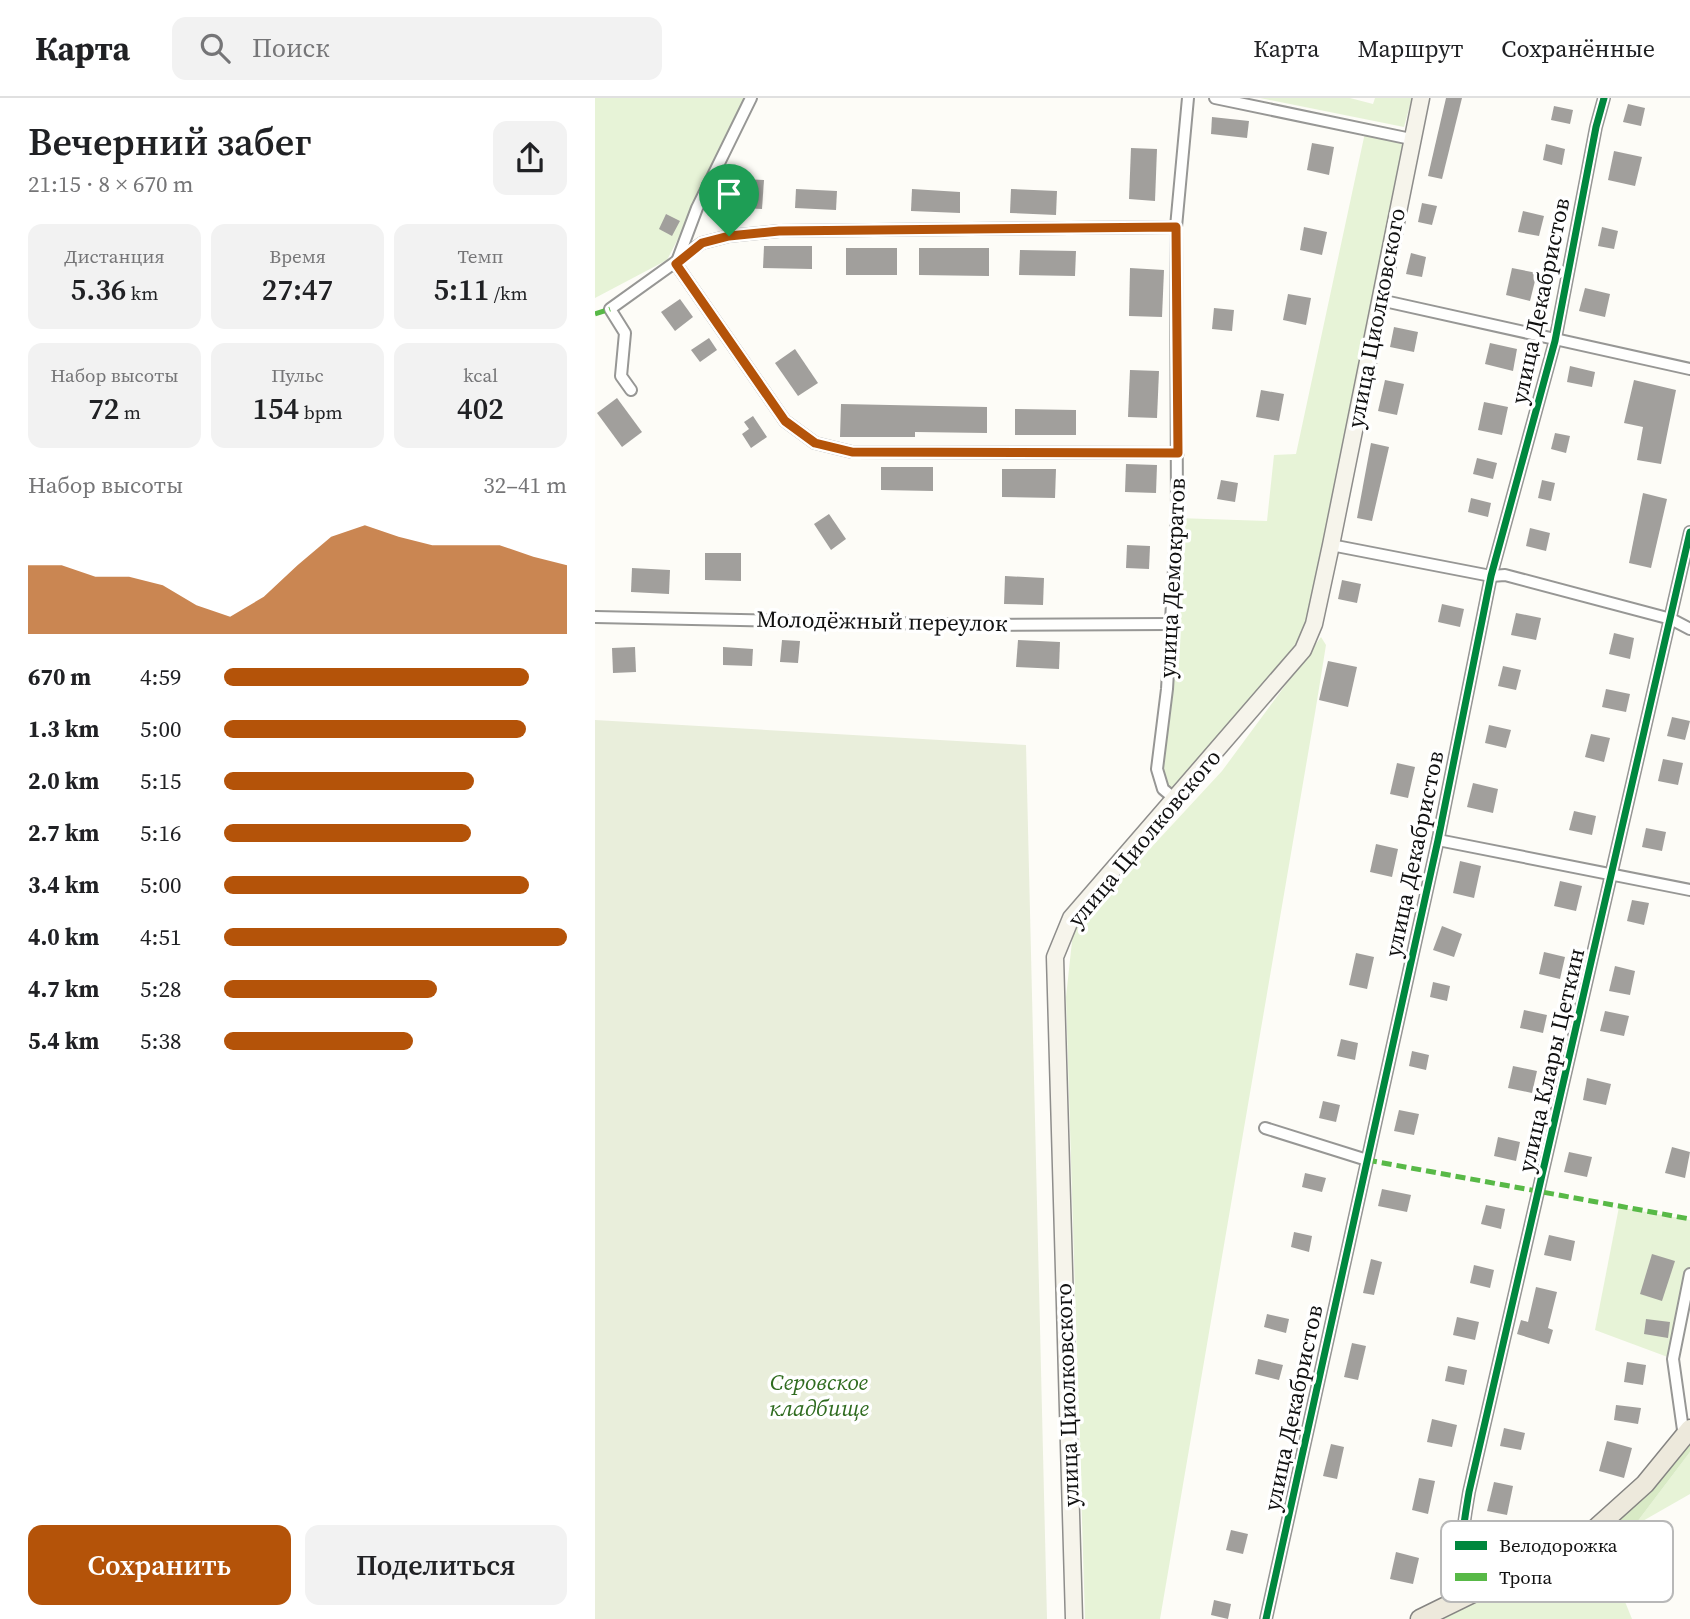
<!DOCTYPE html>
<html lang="ru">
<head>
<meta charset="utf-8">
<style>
  :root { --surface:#fff; --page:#f2f2f2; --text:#202124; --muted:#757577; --line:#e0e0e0; --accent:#b45309 }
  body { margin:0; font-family:"Source Serif 4",serif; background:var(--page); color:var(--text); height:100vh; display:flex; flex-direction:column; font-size:26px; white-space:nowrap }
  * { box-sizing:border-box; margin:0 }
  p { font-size:23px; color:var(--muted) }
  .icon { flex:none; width:38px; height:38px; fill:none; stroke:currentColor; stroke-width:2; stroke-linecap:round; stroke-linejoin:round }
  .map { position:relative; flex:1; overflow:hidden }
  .sheet { display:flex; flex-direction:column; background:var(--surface); width:595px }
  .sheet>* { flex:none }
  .pin { position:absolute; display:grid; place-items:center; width:60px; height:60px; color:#fff; margin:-72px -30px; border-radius:50% 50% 50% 0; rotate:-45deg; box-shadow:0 0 7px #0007 }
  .pin .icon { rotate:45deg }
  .round { display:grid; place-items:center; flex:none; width:74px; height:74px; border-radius:14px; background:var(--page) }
  .headline { display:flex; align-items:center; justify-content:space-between; height:119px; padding:0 28px }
  h1 { font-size:38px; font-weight:600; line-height:52px }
  .figures { display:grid; grid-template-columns:repeat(3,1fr); gap:10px; height:119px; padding:7px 28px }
  .figures div { display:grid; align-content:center; border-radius:14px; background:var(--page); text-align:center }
  .figures b { font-size:30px; font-weight:600 }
  .figures small { font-size:19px; font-weight:400 }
  .figures p { font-size:19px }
  .chart { height:196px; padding:14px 28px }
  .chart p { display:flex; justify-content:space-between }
  .chart svg { width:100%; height:126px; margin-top:7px; fill:var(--accent); opacity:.7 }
  .button { display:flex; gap:14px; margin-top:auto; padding:14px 28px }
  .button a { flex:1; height:80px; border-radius:14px; background:var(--accent); color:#fff; font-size:28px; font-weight:600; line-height:80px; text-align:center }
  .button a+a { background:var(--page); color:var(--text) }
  ul { padding:0 28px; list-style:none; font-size:23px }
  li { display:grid; grid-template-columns:112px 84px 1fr; align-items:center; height:52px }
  li i { height:18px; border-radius:9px; background:var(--accent) }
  header { display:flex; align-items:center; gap:42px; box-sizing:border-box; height:98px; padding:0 35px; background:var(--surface); border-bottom:2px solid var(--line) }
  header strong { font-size:33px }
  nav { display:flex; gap:38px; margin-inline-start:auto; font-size:24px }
  .search { width:490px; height:63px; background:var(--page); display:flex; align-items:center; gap:18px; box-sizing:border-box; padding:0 24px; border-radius:14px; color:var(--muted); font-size:26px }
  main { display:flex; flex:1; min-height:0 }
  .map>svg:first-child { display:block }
  .green { fill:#e7f3d7 }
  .forest { fill:#d8eac5 }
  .cemetery { fill:#e9eedb }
  .building { fill:#a19f9c }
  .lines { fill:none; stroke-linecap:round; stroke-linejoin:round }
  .minor-casing { stroke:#979795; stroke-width:14 }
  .secondary-casing { stroke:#8e8d8b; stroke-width:19 }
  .primary-casing { stroke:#858482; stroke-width:21 }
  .minor { stroke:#fffffe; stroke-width:10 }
  .secondary { stroke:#f6f4eb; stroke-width:16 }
  .primary { stroke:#ede9dc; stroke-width:18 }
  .quiet { stroke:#58b947; stroke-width:5; stroke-dasharray:10 5; stroke-linecap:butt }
  .cycleway-casing { stroke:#fff; stroke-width:11 }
  .cycleway { stroke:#00873e; stroke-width:7 }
  .route-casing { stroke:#fff; stroke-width:14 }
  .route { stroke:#b45309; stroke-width:9 }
  .labels { text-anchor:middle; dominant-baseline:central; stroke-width:7; stroke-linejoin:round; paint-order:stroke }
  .street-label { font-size:23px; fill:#111; stroke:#fff }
  .park-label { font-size:23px; font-style:italic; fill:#2f6b1f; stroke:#fff }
  .key { fill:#fff; stroke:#b8b8b8; stroke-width:2 }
  .key-label { font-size:19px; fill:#111 }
</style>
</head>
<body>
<header>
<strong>Карта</strong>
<div class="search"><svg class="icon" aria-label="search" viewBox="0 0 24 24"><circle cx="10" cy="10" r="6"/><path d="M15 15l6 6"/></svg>Поиск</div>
<nav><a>Карта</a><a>Маршрут</a><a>Сохранённые</a></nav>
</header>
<main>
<section class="sheet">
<div class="headline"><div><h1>Вечерний забег</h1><p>21:15 · 8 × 670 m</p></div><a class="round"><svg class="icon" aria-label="share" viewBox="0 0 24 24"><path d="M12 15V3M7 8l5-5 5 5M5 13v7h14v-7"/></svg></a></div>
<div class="figures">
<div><p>Дистанция</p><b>5.36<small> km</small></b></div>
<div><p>Время</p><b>27:47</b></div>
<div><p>Темп</p><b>5:11<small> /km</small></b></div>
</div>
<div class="figures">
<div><p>Набор высоты</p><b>72<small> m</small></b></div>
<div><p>Пульс</p><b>154<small> bpm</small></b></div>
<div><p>kcal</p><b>402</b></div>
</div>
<div class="chart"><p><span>Набор высоты</span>32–41 m</p>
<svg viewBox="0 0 160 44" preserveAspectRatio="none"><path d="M0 44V20L10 20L20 24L30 24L40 27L50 34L60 38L70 31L80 20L90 10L100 6L110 10L120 13L130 13L140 13L150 17L160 20V44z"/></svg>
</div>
<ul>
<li><b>670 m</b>4:59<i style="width:89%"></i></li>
<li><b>1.3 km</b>5:00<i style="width:88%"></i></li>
<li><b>2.0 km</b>5:15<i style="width:73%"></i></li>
<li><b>2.7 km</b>5:16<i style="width:72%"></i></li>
<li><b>3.4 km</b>5:00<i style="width:89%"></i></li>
<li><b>4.0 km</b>4:51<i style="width:100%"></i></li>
<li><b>4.7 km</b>5:28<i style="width:62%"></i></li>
<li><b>5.4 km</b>5:38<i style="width:55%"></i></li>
</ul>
<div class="button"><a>Сохранить</a><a>Поделиться</a></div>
</section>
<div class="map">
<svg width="1095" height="1521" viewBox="0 0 1095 1521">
  <rect width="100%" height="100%" fill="#fdfcf7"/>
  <g class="green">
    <path d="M0,0h156l-84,162 -72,38z"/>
    <path d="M665,0h90l23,6 2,-6h37l-8,29z"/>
    <path d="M771,30l45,11 -97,485 -139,175 -18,-30 20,-251 90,3 7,-66 22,-1z"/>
    <path d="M726,539l5,8 -11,68 -155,906h-75l-19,-622 7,-65 149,-161z"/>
    <path d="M1024,1109l71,13v54l-17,85 -78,-29z"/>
    <path d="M1095,1354v42l-56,32z"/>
    <path d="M990,1440l16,4 31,77h-212z"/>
  </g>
  <path class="forest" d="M1095,1331v23l-56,74 -33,16 -16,-4z"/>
  <path class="cemetery" d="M0,622l431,25 21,874h-452z"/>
  <g class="building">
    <path d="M851,0h16l-20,81 -14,-3z"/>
    <path d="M1033,6l17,4 -4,18 -18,-4z"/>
    <path d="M959,8l19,4 -3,14 -19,-4z"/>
    <path d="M617,19l37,4 -2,17 -36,-4z"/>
    <path d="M717,45l22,4 -5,28 -22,-5z"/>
    <path d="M951,46l19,5 -3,16 -19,-5z"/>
    <path d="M536,50l26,1 -2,52 -26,-2z"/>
    <path d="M1019,53l28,6 -7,29 -27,-6z"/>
    <path d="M148,81l21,1 -2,29 -20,-1z"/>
    <path d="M201,91l41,2 -1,19 -41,-2z"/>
    <path d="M317,91l48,3v21l-49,-2z"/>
    <path d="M416,91l46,2 -1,24 -46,-2z"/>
    <path d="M827,105l15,3 -5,19 -14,-3z"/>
    <path d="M928,113l21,5 -5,20 -21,-4z"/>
    <path d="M71,116l14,7 -8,15 -13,-7z"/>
    <path d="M709,129l23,5 -5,23 -22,-5z"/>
    <path d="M1007,129l16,4 -4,18 -16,-3z"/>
    <path d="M169,148h48v23l-49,-1z"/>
    <rect x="251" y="150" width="51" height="27"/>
    <path d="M324,150h70v28l-70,-1z"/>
    <path d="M425,152l56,1 -1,25 -56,-1z"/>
    <path d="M816,155l15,4 -4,20 -16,-3z"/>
    <path d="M535,170l34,2 -2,47 -33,-1z"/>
    <path d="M917,170l25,5 -7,28 -24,-6z"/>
    <path d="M990,190l25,6 -5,23 -26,-6z"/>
    <path d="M693,196l23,4 -5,27 -23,-5z"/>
    <path d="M85,201l13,18 -18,14 -14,-19z"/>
    <path d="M619,210l20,2 -2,21 -20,-2z"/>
    <path d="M799,229l24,5 -4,20 -24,-5z"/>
    <path d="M114,240l8,12 -17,12 -9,-12z"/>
    <path d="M895,245l27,6 -4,22 -28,-7z"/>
    <path d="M200,251l23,34 -20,13 -23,-33z"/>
    <path d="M975,268l25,6 -3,15 -25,-5z"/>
    <path d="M535,272l29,1 -2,47 -29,-1z"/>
    <path d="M790,282l19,4 -7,31 -19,-4z"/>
    <path d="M1039,282l42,10 -15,74 -24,-4 6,-33 -19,-4z"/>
    <path d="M666,292l23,4 -5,27 -23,-4z"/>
    <path d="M22,300l25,34 -20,15 -25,-34z"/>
    <path d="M889,304l24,5 -6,28 -24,-5z"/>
    <path d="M246,306l146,3v26l-72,-1v5h-75z"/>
    <path d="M420,311l61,1v25h-61z"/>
    <path d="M158,318l14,21 -16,11 -9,-14 7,-5 -5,-7z"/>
    <path d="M960,335l15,3 -4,17 -15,-4z"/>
    <path d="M776,345l18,4 -17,74 -15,-3z"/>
    <path d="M882,360l20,5 -4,16 -20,-5z"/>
    <path d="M531,366l31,1 -1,28 -31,-1z"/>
    <path d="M286,369h52v24l-52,-1z"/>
    <path d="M407,371h54l-1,29 -53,-1z"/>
    <path d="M626,382l17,3 -3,19 -18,-3z"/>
    <path d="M947,382l13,3 -4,18 -13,-3z"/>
    <path d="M1048,395l24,6 -16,69 -22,-5z"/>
    <path d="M876,400l20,5 -3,14 -20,-5z"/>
    <path d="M234,416l17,25 -15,11 -17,-26z"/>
    <path d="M935,430l20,5 -4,18 -20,-5z"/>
    <path d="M532,447l23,1 -1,23 -23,-1z"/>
    <path d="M110,455h36v28l-36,-1z"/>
    <path d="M37,470l38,2 -1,24 -38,-2z"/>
    <path d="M410,478l39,2 -1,27 -39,-1z"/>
    <path d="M747,482l19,4 -4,19 -19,-4z"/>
    <path d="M847,506l22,5 -4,18 -22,-5z"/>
    <path d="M921,515l25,5 -5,22 -25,-5z"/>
    <path d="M1019,535l20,5 -4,21 -21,-5z"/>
    <path d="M187,542l18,1 -2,22 -18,-1z"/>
    <path d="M423,542l42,2 -1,27 -43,-2z"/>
    <path d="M40,549l1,25 -23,1 -1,-25z"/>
    <path d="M128,549l30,2 -1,17 -29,-1z"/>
    <path d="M733,563l29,6 -9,40 -29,-7z"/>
    <path d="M908,568l18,4 -5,20 -18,-4z"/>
    <path d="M1011,591l24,5 -4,18 -24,-5z"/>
    <path d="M1077,619l18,4 -5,19 -18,-4z"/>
    <path d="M894,627l22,5 -5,18 -21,-5z"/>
    <path d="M996,636l19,4 -6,24 -19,-5z"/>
    <path d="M1068,661l20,4 -5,22 -20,-4z"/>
    <path d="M802,665l18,4 -7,31 -18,-4z"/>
    <path d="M878,685l25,6 -5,24 -26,-6z"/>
    <path d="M979,713l22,5 -4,19 -23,-5z"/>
    <path d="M1051,730l20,4 -4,19 -20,-4z"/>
    <path d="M781,746l22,5 -6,28 -22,-5z"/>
    <path d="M865,763l21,5 -7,32 -21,-5z"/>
    <path d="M965,783l22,5 -6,25 -22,-5z"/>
    <path d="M1037,802l17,3 -5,22 -17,-4z"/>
    <path d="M847,828l20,8 -8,23 -21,-7z"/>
    <path d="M949,854l21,5 -5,22 -21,-5z"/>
    <path d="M761,855l18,4 -7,32 -18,-4z"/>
    <path d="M1020,868l20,5 -5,24 -21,-4z"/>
    <path d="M838,884l17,4 -3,15 -17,-4z"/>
    <path d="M929,912l23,5 -4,18 -23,-5z"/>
    <path d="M1010,913l24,5 -5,20 -24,-5z"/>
    <path d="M746,941l17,4 -3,17 -18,-4z"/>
    <path d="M817,953l17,4 -3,15 -17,-4z"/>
    <path d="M918,968l24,5 -5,22 -24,-5z"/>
    <path d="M992,980l24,6 -5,21 -23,-5z"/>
    <path d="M728,1003l17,4 -4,17 -17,-4z"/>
    <path d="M804,1012l20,4 -5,21 -20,-4z"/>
    <path d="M903,1039l22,5 -4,19 -22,-5z"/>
    <path d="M1077,1049l18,5 -5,26 -20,-5z"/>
    <path d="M974,1054l23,5 -5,20 -23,-5z"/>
    <path d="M710,1075l21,5 -4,14 -20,-5z"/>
    <path d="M787,1091l29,6 -4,17 -29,-6z"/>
    <path d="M891,1107l19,4 -4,20 -20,-5z"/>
    <path d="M699,1134l18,4 -3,16 -18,-5z"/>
    <path d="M954,1137l26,6 -4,20 -27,-6z"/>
    <path d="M1057,1156l23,7 -13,40 -22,-7z"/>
    <path d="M776,1161l11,3 -8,33 -11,-2z"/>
    <path d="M879,1167l20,5 -4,18 -20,-5z"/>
    <path d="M941,1189l21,5 -9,36 5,2 -4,14 -32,-10 4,-14 7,2z"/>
    <path d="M672,1216l22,5 -3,14 -22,-6z"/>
    <path d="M862,1219l22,5 -4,18 -22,-5z"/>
    <path d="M1051,1221l24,3 -2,16 -24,-4z"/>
    <path d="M757,1245l14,3 -8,34 -14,-3z"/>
    <path d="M663,1261l25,6 -4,15 -24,-6z"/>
    <path d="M1032,1264l19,3 -3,20 -19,-3z"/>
    <path d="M853,1268l19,4 -3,15 -19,-4z"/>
    <path d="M1021,1307l25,3 -3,16 -24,-4z"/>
    <path d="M837,1321l25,6 -5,22 -25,-5z"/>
    <path d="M909,1330l21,5 -4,17 -21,-4z"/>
    <path d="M1012,1343l25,7 -8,30 -25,-7z"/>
    <path d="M736,1346l13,3 -7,32 -14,-3z"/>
    <path d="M824,1380l16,3 -7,33 -16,-4z"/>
    <path d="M899,1384l19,4 -6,29 -20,-4z"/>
    <path d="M636,1432l17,4 -5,20 -17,-4z"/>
    <path d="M801,1454l23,6 -6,26 -23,-5z"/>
    <path d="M619,1502l17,4 -3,15 -17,-4z"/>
  </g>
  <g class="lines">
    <g class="minor-casing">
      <g id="minor">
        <path d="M156,0l-54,110 -21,56 109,157 30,22 37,9 326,1"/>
        <path d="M620,0l196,41"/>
        <path d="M785,202l310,69"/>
        <path d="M36,292l-10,-14 4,-43 -15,-24 92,-66 27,-7 50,-5 397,-4"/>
        <path d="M736,447l160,31 14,-1 166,44 19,10"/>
        <path d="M0,519l390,8 184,-1"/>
        <path d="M580,701l-12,-10 -6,-20 10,-80 10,-171 -1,-291 12,-129"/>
        <path d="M843,742l252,50"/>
        <path d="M670,1030l102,32"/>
        <path d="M1089,1339l-11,-78 17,-85"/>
        <path d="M875,1498c-14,-36 -7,-67 -1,-104l221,-960"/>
        <path d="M671,1521l172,-779 53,-264 64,-235 41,-214 8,-29"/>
      </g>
    </g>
    <g class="secondary-casing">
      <path id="secondary" d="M479,1521l-19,-662 16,-39 232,-268 11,-26 17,-79 90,-447"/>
    </g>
    <g class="primary-casing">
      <path id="primary" d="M825,1521l165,-81 60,-54 45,-55"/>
    </g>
    <use href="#minor" class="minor"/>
    <use href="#secondary" class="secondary"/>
    <use href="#primary" class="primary"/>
    <g class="quiet">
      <path d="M0,216l15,-5"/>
      <path d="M772,1062l323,59"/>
    </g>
    <g class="cycleway-casing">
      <g id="cycleway">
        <path d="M875,1498c-14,-36 -7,-67 -1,-104l221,-960"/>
        <path d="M671,1521l172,-779 53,-264 64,-235 41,-214 8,-29"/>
      </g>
    </g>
    <use href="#cycleway" class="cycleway"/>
  </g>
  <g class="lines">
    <g class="route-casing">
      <path id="route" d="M581,129l2,226 -326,-1 -37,-9 -30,-22 -109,-157 26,-21 27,-7 50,-5z"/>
    </g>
    <use href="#route" class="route"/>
  </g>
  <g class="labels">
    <g class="street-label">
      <text transform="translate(945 203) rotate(-78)">улица Декабристов</text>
      <text transform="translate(781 220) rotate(-79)">улица Циолковского</text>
      <text transform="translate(577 480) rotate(-87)">улица Демократов</text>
      <text transform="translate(287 523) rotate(1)">Молодёжный переулок</text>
      <text transform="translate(549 740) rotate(-50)">улица Циолковского</text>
      <text transform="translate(819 756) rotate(-78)">улица Декабристов</text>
      <text transform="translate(956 962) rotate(-77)">улица Клары Цеткин</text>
      <text transform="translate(472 1297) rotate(-92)">улица Циолковского</text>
      <text transform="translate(698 1310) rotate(-78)">улица Декабристов</text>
    </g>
    <g class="park-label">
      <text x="224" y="1284">Серовское<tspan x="224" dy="26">кладбище</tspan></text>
    </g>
  </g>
  <rect x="846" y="1423" width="232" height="81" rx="10" class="key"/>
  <rect x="860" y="1443" width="32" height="9" fill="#00873e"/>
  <rect x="860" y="1475" width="32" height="8" fill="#58b947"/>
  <g class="key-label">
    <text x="904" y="1454">Велодорожка</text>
    <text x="904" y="1486">Тропа</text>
  </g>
</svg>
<div class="pin" style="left:134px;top:138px;background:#1e9e55"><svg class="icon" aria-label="arrive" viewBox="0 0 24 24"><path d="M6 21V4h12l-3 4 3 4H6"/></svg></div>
</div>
</main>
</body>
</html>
